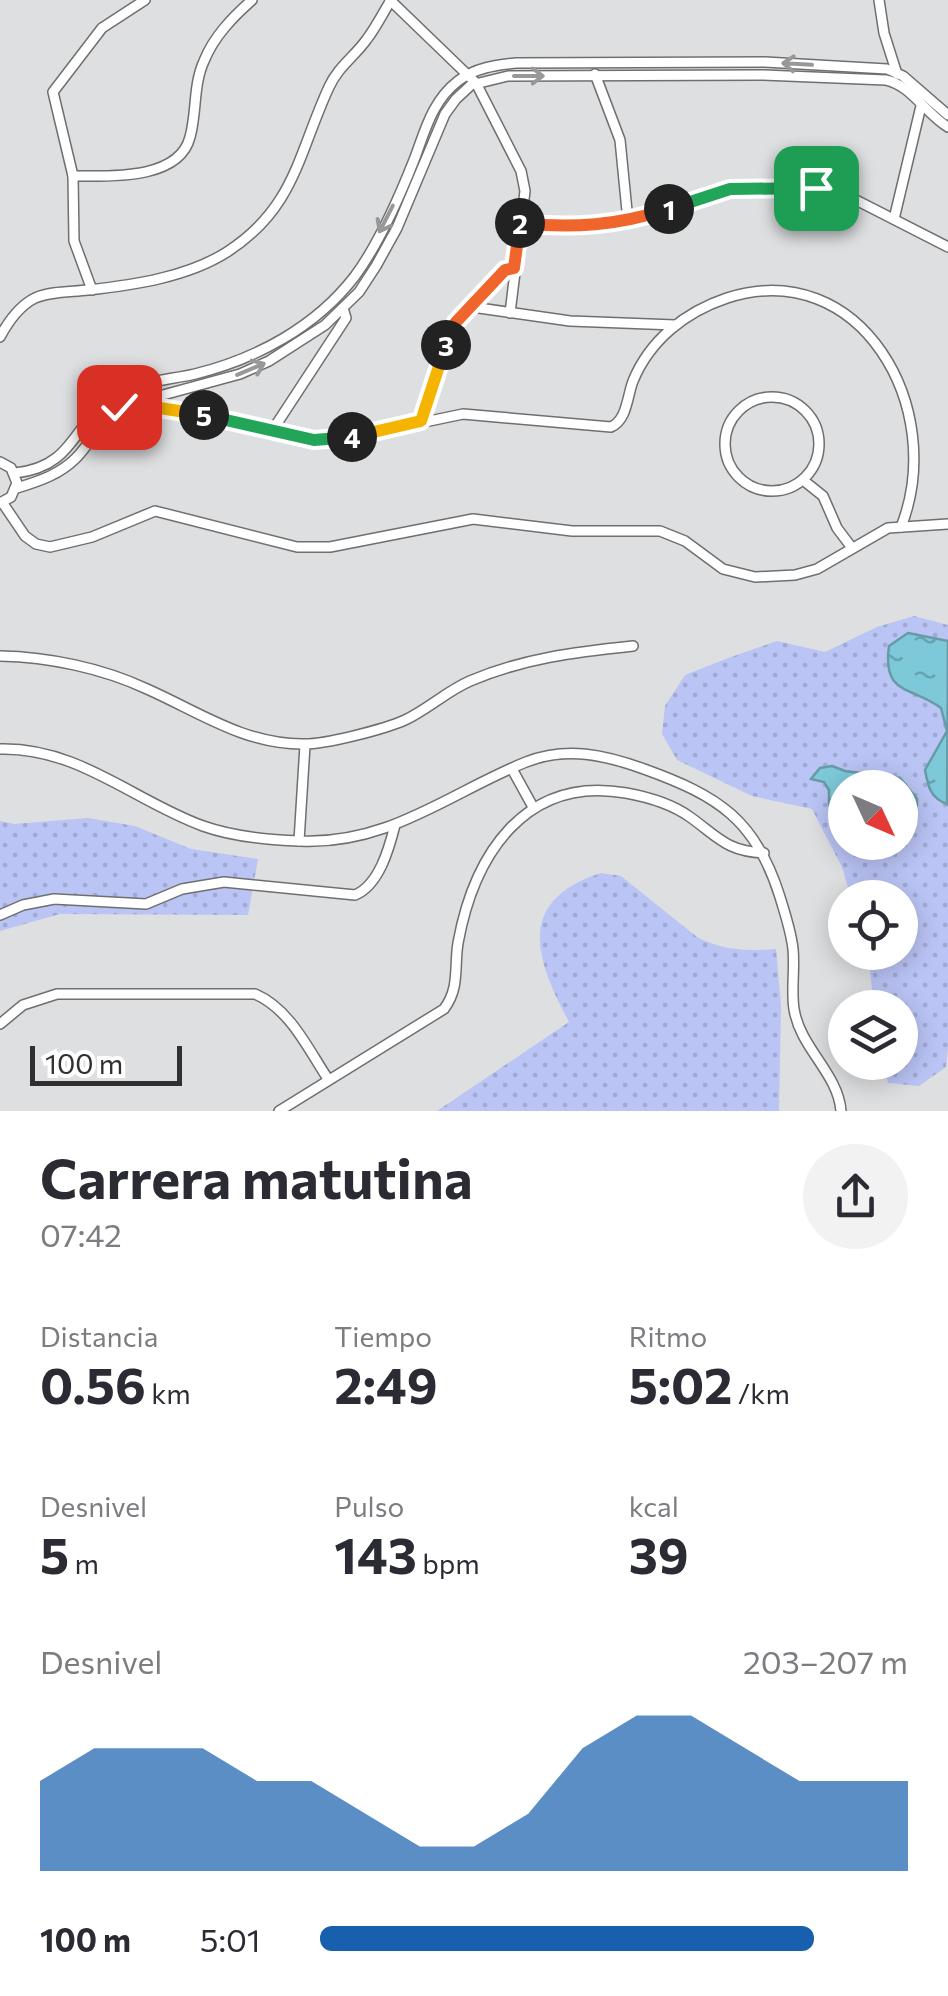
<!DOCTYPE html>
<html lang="es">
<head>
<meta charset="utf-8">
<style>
  :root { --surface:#fff; --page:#f2f2f3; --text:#2b2b33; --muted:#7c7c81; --accent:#185fae }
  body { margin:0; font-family:Commissioner,sans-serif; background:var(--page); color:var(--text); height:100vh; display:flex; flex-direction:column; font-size:38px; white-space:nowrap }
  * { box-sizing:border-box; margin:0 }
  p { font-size:32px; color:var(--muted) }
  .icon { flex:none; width:55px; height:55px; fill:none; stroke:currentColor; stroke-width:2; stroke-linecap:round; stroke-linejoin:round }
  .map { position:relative; height:1111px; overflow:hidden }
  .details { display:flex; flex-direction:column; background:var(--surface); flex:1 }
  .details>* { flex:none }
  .needle { width:65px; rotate:134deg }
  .tools { position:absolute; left:828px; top:770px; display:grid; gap:20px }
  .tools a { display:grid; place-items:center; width:90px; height:90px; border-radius:50%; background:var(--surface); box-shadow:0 5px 25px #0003; font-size:50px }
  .scale { position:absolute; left:30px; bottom:25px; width:152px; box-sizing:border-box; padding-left:10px; border:5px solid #303031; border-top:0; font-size:28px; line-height:35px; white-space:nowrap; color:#303031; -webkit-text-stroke:8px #fff; paint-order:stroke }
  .pin { position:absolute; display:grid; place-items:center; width:85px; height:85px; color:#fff; margin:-42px; border-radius:20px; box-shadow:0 5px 15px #0006 }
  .km { position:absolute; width:50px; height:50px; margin:-25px; border-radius:50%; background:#222; color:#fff; font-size:28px; line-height:50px; text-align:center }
  .round { display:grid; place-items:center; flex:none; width:105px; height:105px; border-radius:52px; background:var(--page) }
  .summary { display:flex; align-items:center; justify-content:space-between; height:170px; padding:0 40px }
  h1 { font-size:55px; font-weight:700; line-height:75px }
  .stats { display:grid; grid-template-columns:repeat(3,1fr); gap:15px; height:170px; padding:10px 40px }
  .stats div { display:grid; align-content:center }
  .stats b { font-size:50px; font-weight:700 }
  .stats small { font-size:28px; font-weight:400 }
  .stats p { font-size:28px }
  .chart { height:280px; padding:20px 40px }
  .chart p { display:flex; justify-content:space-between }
  .chart svg { width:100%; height:180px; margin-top:10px; fill:var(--accent); opacity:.7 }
  ul { padding:0 40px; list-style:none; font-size:32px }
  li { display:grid; grid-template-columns:160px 120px 1fr; align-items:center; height:75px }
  li i { height:25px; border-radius:12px; background:var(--accent) }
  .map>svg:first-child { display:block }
  .grass { fill:url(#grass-dots); fill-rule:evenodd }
  .water { fill:url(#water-ripples); stroke:#669ba7; stroke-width:2.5 }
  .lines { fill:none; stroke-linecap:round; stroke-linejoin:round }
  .minor-casing { stroke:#6f6f70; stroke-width:12 }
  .minor { stroke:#fff; stroke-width:9 }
  .oneway { stroke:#989898 }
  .split-1-casing { stroke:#fff; stroke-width:20 }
  .split-2-casing { stroke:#fff; stroke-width:20 }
  .split-3-casing { stroke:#fff; stroke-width:20 }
  .split-4-casing { stroke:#fff; stroke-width:20 }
  .split-5-casing { stroke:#fff; stroke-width:20 }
  .split-6-casing { stroke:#fff; stroke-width:20 }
  .split-1 { stroke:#22a559; stroke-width:12 }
  .split-2 { stroke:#f0652b; stroke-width:12 }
  .split-3 { stroke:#f0652b; stroke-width:12 }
  .split-4 { stroke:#f5b400; stroke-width:12 }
  .split-5 { stroke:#22a559; stroke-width:12 }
  .split-6 { stroke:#f5b400; stroke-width:12 }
</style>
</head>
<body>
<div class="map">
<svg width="948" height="1111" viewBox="0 0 948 1111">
  <defs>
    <pattern id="grass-dots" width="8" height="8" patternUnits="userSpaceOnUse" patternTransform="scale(2.5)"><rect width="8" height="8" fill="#bac4f5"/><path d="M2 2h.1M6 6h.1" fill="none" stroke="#a0a9d2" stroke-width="1.8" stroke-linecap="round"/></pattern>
    <pattern id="water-ripples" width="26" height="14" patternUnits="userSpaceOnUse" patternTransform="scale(2.5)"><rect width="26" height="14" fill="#7dc9da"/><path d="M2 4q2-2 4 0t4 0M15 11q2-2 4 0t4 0" fill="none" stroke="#67a4b1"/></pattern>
  </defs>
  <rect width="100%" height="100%" fill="#dedfe0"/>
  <g class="grass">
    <path d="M914,616l34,9v422l-2,20 -27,19 -31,-3 -4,-20 16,-1v-54l-26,-1 -6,-54 32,-1v-54l-49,-1 -9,-30 -30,-58 -60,-13 -75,-36 -15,-26 3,-28 20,-31 46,-18 46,-16 48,11 52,-25zM845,788h55v54h-55z"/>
    <path d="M88,818l47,8 56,23 67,10 -10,56 -188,-1 -60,17v-110l14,3z"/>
    <path d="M601,873l20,3 76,61c27,14 49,14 79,12l5,56 -2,106h-342l132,-89c-33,-62 -55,-121 32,-149z"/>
  </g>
  <g class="water">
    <path d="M908,633l40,8 -1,163c-17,-6 -19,-18 -22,-34l22,-39 -6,-23c-29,-22 -59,-12 -52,-62z"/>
    <path d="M832,766l13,5 55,7 17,21v7l-6,5 -11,-1v-22h-55v24l-4,1 -12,-8v-15l-5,-8 -13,-3 9,-11z"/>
  </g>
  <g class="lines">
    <g class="minor-casing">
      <g id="minor">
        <path d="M390,0l86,83 45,88 4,20 -15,122"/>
        <path d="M879,0l5,33 13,41"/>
        <path d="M595,74l25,66 8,81"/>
        <path d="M73,176c34,0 106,5 117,-39 7,-25 3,-52 14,-76 10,-25 29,-44 48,-61"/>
        <path d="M894,219l27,-113"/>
        <path d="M519,223l39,4 43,-1 52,-12 77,-25h86l36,9 96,49"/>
        <path d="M92,290l-18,-49 -1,-65 -20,-84 49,-64 43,-28"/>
        <path d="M471,304l8,4 91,13 105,4"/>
        <path d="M0,337c8,-15 19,-31 35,-39 16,-7 36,-6 53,-8 46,-5 100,-13 139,-38 68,-44 71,-98 102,-165 9,-20 26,-31 38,-48 9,-12 16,-26 24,-39"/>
        <circle cx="772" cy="444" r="47"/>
        <path d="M133,404l50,6 131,30 34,-2 115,-24 148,13c16,-7 16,-30 22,-46 17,-41 52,-69 94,-83 133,-43 221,110 174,229"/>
        <path d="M421,421l35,-100 49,-50 8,-4"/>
        <path d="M272,431l74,-113 -3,-10"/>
        <path d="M0,462l11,6 6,15 -6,14 -11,6"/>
        <path d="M15,473c61,-6 58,-52 99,-77 23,-15 55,-16 81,-22 61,-15 121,-47 160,-98 25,-34 44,-78 59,-116 11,-29 18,-59 44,-79 17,-13 37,-16 58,-18l249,-1 122,7 16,7 45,39"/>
        <path d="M803,480l20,16 14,32 15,20"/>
        <path d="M17,488c22,-7 42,-13 59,-30 16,-16 24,-37 43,-51l121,-33 29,-13 56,-36 34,-33 17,-26 21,-38 48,-114 11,-15 15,-14 37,-9 255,-1 123,5c25,5 40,34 62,47"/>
        <path d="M2,502l23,34 11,8 14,3 42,-10 63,-26 142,36h33l143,-28 99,12h88l25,10 38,28 32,8 40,-2 22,-6 71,-41 60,-4"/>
        <path d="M0,656c49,1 102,12 147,33 52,23 97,55 155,55 22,1 83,-15 103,-24 23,-11 42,-29 65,-39 54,-23 106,-29 163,-35"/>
        <path d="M0,749c78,-2 134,52 203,77 31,11 65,14 97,15 89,4 149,-48 226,-79 41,-16 79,-7 118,7 75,27 112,51 136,128 5,17 11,34 13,52 2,20 -2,41 1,60 6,39 44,64 47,102"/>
        <path d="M512,769l21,38"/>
        <path d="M299,841l6,-96"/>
        <path d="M0,915l23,-10 31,-6 92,5 36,-15 42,-7 131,13c24,-10 34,-46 40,-70"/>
        <path d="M0,1024l23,-19 34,-11h198c35,15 53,55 73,85"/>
        <path d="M279,1111l165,-102c16,-21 10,-42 14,-66 16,-88 67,-168 168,-150 22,4 46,11 64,24 28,20 36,34 74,36"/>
      </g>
    </g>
    <use href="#minor" class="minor"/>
  </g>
  <defs><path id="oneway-shaft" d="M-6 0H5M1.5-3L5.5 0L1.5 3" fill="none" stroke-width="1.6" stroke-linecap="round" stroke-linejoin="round" transform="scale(2.5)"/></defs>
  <g class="oneway">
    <use href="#oneway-shaft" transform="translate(797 64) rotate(-177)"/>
    <use href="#oneway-shaft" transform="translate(529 76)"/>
    <use href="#oneway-shaft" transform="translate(386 219) rotate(117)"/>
    <use href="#oneway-shaft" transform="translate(251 369) rotate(-23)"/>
  </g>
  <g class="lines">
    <g class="split-1-casing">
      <path id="split-1" d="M669,209l61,-20 86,-1"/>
    </g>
    <g class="split-2-casing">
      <path id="split-2" d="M520,223c53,6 98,2 149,-14"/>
    </g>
    <g class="split-3-casing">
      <path id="split-3" d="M446,345l10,-23 49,-52 9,-2 6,-45"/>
    </g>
    <g class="split-4-casing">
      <path id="split-4" d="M352,437l69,-16 25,-76"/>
    </g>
    <g class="split-5-casing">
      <path id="split-5" d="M204,415l110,25 38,-3"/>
    </g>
    <g class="split-6-casing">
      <path id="split-6" d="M119,407l9,-4 76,12"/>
    </g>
    <use href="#split-1" class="split-1"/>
    <use href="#split-2" class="split-2"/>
    <use href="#split-3" class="split-3"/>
    <use href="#split-4" class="split-4"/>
    <use href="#split-5" class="split-5"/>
    <use href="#split-6" class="split-6"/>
  </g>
</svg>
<div class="tools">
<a><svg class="needle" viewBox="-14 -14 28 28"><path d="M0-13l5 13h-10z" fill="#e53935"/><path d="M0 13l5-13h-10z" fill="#7c7c81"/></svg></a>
<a><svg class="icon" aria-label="locate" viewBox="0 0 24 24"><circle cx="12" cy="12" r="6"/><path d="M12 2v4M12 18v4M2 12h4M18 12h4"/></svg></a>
<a><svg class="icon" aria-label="layers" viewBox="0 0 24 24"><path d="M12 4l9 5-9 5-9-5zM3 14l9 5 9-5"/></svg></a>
</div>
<div class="scale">100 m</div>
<div class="pin" style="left:816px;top:188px;background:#1e9e55"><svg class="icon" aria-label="arrive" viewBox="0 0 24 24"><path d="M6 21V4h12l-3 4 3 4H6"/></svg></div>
<div class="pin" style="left:119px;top:407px;background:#d93025"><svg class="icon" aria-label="check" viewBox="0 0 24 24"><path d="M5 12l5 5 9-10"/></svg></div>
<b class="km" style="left:669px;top:209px">1</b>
<b class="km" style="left:520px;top:223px">2</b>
<b class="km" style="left:446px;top:345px">3</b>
<b class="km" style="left:352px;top:437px">4</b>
<b class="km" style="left:204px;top:415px">5</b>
</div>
<section class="details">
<div class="summary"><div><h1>Carrera matutina</h1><p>07:42</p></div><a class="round"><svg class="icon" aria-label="share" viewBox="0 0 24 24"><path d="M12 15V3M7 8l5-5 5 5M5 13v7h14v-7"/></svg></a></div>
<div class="stats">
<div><p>Distancia</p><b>0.56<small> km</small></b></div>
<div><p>Tiempo</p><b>2:49</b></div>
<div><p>Ritmo</p><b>5:02<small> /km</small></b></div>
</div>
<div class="stats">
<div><p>Desnivel</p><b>5<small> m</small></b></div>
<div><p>Pulso</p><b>143<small> bpm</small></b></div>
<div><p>kcal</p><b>39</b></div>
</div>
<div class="chart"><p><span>Desnivel</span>203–207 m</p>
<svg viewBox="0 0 160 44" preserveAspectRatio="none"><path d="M0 44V22L10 14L20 14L30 14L40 22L50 22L60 30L70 38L80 38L90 30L100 14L110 6L120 6L130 14L140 22L150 22L160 22V44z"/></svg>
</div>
<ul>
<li><b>100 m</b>5:01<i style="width:84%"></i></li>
</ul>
</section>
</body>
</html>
